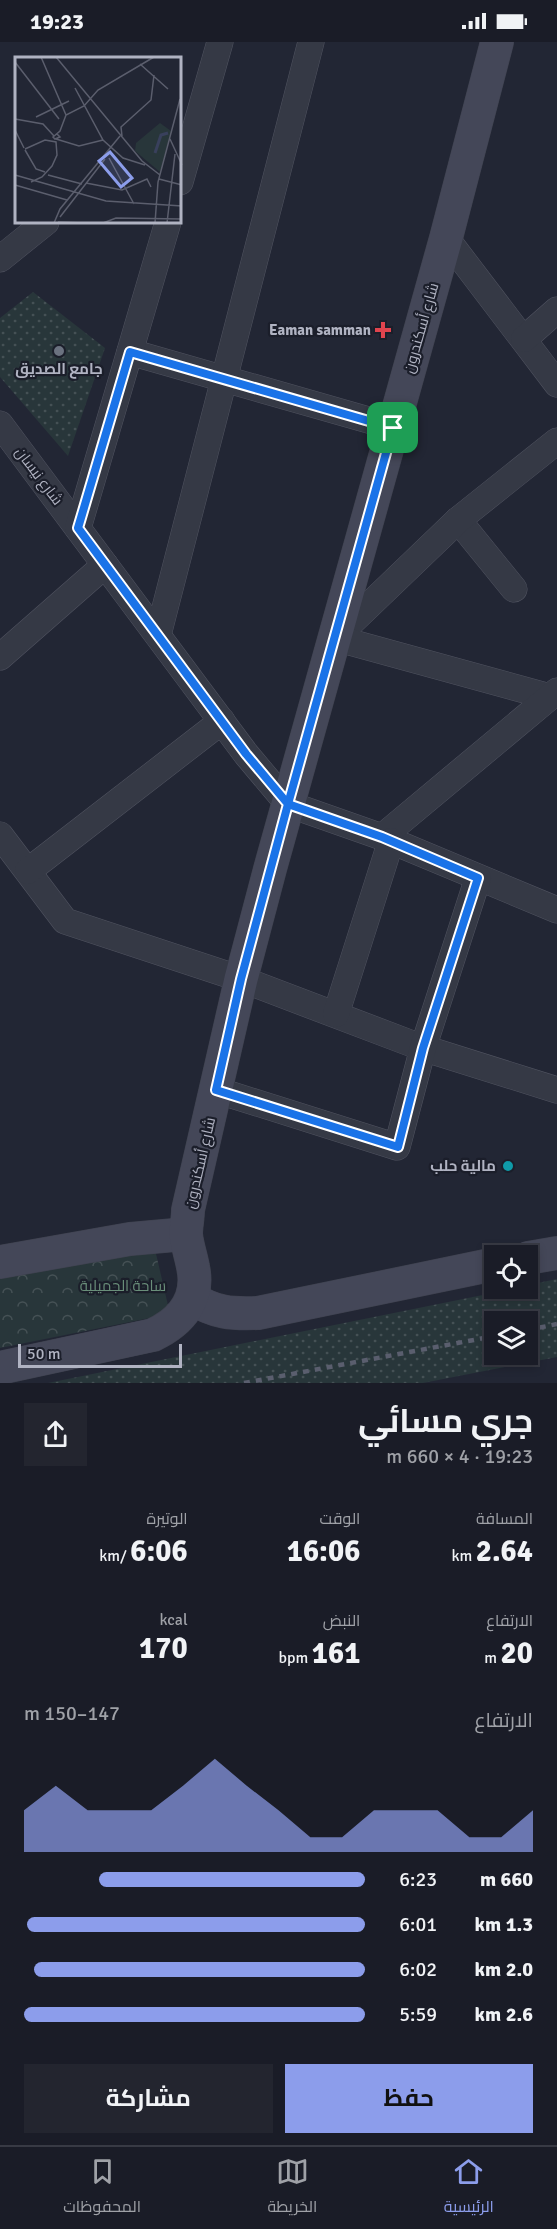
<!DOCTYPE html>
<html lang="ar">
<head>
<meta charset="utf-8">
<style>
  :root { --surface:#1a1c27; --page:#23252f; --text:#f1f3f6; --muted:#9fa1a7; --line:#383a44; --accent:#8c9deb }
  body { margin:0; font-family:Signika,Cairo,sans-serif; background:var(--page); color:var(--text); direction:rtl; height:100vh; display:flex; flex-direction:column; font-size:22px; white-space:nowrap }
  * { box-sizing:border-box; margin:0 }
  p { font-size:20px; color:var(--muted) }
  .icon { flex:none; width:33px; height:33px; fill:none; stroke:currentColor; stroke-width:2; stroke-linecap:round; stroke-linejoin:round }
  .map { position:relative; height:1341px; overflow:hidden; direction:ltr }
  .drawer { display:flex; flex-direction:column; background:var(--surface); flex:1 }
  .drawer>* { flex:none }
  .tools { position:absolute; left:484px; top:1203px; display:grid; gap:12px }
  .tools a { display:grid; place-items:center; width:54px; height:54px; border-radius:0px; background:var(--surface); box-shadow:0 3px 9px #0003,0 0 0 2px var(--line); font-size:30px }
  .scale { position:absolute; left:18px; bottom:15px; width:164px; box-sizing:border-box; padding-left:6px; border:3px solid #b0b3c2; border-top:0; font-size:16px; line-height:21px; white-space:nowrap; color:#b0b3c2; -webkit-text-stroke:4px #1b1e2a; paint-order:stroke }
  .pin { position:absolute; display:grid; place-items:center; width:51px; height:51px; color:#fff; margin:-26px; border-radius:12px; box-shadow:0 3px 9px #0006 }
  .round { display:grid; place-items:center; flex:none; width:63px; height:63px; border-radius:0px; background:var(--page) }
  .summary { display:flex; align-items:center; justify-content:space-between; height:102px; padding:0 24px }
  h1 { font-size:33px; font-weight:700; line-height:45px }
  .figures { display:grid; grid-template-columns:repeat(3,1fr); gap:9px; height:102px; padding:6px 24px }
  .figures div { display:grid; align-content:center }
  .figures b { font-size:30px; font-weight:700 }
  .figures small { font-size:16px; font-weight:400 }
  .figures p { font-size:16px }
  .chart { height:168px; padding:12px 24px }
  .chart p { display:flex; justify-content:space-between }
  .chart svg { width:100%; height:108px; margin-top:6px; fill:var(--accent); opacity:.7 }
  .action { display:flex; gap:12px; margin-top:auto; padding:12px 24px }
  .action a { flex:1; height:69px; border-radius:0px; background:var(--accent); color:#111; font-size:24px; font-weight:700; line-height:69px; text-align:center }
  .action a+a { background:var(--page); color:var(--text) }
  ul { padding:0 24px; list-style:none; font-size:20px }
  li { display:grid; grid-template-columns:96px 72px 1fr; align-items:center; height:45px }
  li i { height:15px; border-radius:8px; background:var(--accent) }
  .status { display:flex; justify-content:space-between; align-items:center; height:42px; padding:0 30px; background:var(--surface); direction:ltr }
  .status svg { height:16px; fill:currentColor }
  .tab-bar { display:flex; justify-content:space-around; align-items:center; height:84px; border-top:2px solid var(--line); background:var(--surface); font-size:16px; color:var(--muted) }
  .tab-bar a { display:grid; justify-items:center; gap:3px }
  .tab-bar .on { color:var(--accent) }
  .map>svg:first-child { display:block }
  .grass { fill:url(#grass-dots); fill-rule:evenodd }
  .forest { fill:url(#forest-crowns) }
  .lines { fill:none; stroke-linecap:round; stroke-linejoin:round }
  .minor-casing { stroke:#505360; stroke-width:27 }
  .secondary-casing { stroke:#3f424f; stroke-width:34 }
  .minor { stroke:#353945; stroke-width:26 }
  .secondary { stroke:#444758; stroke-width:33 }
  .rail { stroke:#5a5e6e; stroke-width:4.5; stroke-dasharray:6 6; stroke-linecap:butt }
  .route-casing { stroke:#fff; stroke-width:12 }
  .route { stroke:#1a73e8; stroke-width:8 }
  .health-dot { fill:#e0444e; stroke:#1b1e2a; stroke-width:2 }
  .worship-dot { fill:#6b7280; stroke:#1b1e2a; stroke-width:2 }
  .culture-dot { fill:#0f9aa8; stroke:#1b1e2a; stroke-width:2 }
  .labels { text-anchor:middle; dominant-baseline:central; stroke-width:4.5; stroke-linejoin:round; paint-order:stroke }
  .street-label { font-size:15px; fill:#b0b3c2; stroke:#1b1e2a }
  .poi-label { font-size:15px; font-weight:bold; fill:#b0b3c2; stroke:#1b1e2a; text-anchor:end }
  .park-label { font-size:15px; fill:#6a8f7a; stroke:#1b1e2a }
  .inset-river { fill:none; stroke:#39405c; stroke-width:3 }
  .inset-road { fill:none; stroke:#5b5e6d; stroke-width:1.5 }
  .view { fill:#8c9deb; fill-opacity:0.15; stroke:#8c9deb; stroke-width:3 }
  .inset-edge { fill:none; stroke:#b0b3c2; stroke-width:3 }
</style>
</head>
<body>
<div class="status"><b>19:23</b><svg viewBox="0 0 49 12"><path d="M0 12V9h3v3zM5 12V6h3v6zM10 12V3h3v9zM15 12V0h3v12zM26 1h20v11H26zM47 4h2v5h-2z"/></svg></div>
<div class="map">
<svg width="557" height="1341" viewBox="0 0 557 1341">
  <defs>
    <pattern id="grass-dots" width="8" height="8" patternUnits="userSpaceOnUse" patternTransform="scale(1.5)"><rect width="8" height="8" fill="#28363a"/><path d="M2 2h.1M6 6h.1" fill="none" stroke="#455155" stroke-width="1.8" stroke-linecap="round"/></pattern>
    <pattern id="forest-crowns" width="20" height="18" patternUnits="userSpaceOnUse" patternTransform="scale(1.5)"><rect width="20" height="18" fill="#28363a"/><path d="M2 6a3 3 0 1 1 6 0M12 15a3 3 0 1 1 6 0" fill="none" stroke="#455155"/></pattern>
  </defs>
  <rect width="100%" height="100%" fill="#222634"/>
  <g class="grass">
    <path d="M33,250l72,56 -37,108 -68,-79v-59z"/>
    <path d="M557,1237v78l-134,26h-375l464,-94 16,-1v-3zM495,1280h33v32h-33z"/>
  </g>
  <path class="forest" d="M153,1199l17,73 -170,34v-73z"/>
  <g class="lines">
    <g class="minor-casing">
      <g id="minor">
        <path d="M180,140l40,-140"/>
        <path d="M446,196l111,146"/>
        <path d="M0,217l46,-37"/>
        <path d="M524,297l33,-29"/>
        <path d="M130,310l263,75"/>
        <path d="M0,382l246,330 42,50 94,33 175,73"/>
        <path d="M458,478l56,69"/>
        <path d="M78,486l90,-306"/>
        <path d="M158,593l153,-593"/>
        <path d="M335,596l123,-118 99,-79"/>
        <path d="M335,596l215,59"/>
        <path d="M0,615l105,-92"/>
        <path d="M0,793l65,86 176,58 182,69 134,42"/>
        <path d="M382,795l175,-146"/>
        <path d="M28,829l194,-150"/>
        <path d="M336,972l55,-173"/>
        <path d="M216,1048l181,57 26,-99 55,-170"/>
      </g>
    </g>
    <g class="secondary-casing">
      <g id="secondary">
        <path d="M528,1216l29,-5"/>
        <path d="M0,1220l130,-23 56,-5"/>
        <path d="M192,1256c22,15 40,16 66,15l237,-49"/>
        <path d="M0,1326l153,-33c28,-13 47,-36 40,-68 -2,-11 -6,-22 -7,-33 0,-7 2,-16 2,-24l53,-231 29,-110 176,-631 51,-196"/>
      </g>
    </g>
    <use href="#minor" class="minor"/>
    <use href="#secondary" class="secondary"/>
    <g class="rail">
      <path d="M528,1288l29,-6"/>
      <path d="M244,1341l251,-47"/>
    </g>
  </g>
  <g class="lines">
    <g class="route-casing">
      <path id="route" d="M393,386l-263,-76 -52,176 168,226 42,50 -47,175 -25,111 182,57 25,-99 55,-170 -96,-41 -94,-33 105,-376"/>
    </g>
    <use href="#route" class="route"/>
  </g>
  <path class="health-dot" d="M380 279h6v6h6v6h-6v6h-6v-6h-6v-6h6z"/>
  <circle class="worship-dot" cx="59" cy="309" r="6"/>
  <circle class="culture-dot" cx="508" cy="1124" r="6"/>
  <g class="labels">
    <g class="street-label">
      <text transform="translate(421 286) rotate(-74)">شارع أسكندرون</text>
      <text transform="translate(39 434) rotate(53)">شارع نيسان</text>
      <text transform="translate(200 1121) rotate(-77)">شارع أسكندرون</text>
    </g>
    <g class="poi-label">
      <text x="371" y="288">Eaman samman</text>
      <text x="59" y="327" text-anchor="middle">جامع الصديق</text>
      <text x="496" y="1124">مالية حلب</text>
    </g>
    <g class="park-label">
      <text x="123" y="1244">ساحة الجميلية</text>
    </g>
  </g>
  <g transform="translate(15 15)">
    <rect width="166" height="166" fill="#222634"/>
    <path d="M145,66l11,8 -11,41 -25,-21 1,-8z" fill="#28363a"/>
    <path class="inset-river" d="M140,96l6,-18 7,-2"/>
    <path class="inset-road" d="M26,0l25,58M41,0l86,104 18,14M0,5l44,57M125,7l28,25M60,31l28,52 20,18 22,7M21,60l33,-16M0,62l28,5 11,12M0,73l9,18M42,77l3,3 -5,2 -2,-2 7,-6 6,-16 18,-9 14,-16 56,-33M107,79l-1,-9 30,-27 3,-25M41,82l23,7 24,-6M155,82l12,26M10,92l20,-9 11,2 1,13 -5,11 -10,11 -11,5M10,93l11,19 9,3M94,101l25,46M0,118l91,26 76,5M33,118l34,9M144,122l23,6M71,126l36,7 25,-11 4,8M0,128l52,15M45,160l45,-58M43,165l27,1M39,166l6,-14 60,-73M88,166l13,-5 66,1M140,166l3,-41 22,-83M152,166l8,-69"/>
    <path class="view" d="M95,95l22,26 -11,9 -22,-26z"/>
    <rect width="166" height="166" class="inset-edge"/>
  </g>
</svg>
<div class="tools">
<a><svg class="icon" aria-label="locate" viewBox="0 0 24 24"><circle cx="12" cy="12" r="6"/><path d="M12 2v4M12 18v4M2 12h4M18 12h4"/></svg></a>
<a><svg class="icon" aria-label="layers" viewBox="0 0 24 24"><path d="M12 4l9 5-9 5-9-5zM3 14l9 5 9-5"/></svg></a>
</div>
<div class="scale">50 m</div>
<div class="pin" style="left:393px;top:386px;background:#1e9e55"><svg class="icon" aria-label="arrive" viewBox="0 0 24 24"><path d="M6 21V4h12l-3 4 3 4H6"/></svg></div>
</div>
<section class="drawer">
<div class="summary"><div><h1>جري مسائي</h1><p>19:23 · 4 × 660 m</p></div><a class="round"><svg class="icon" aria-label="share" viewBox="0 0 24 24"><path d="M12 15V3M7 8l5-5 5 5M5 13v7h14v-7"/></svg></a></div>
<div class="figures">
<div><p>المسافة</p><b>2.64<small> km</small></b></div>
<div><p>الوقت</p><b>16:06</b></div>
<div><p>الوتيرة</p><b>6:06<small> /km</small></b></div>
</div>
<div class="figures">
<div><p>الارتفاع</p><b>20<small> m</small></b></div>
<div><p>النبض</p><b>161<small> bpm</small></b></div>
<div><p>kcal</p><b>170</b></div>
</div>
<div class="chart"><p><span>الارتفاع</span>147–150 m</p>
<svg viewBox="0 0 160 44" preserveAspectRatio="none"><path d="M0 44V27L10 17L20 27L30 27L40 27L50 17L60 6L70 17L80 27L90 38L100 38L110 27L120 27L130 27L140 38L150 38L160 27V44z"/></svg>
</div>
<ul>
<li><b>660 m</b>6:23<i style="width:78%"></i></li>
<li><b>1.3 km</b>6:01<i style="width:99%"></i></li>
<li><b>2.0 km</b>6:02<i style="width:97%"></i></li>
<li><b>2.6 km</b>5:59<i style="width:100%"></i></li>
</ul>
<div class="action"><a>حفظ</a><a>مشاركة</a></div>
</section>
<nav class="tab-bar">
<a class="on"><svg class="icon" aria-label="home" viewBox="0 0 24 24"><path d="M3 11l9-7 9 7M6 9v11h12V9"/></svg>الرئيسية</a>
<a><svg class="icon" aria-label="map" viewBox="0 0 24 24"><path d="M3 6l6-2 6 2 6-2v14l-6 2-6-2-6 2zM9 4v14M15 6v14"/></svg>الخريطة</a>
<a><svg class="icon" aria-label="saved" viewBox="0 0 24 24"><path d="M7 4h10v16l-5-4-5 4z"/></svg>المحفوظات</a>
</nav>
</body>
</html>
